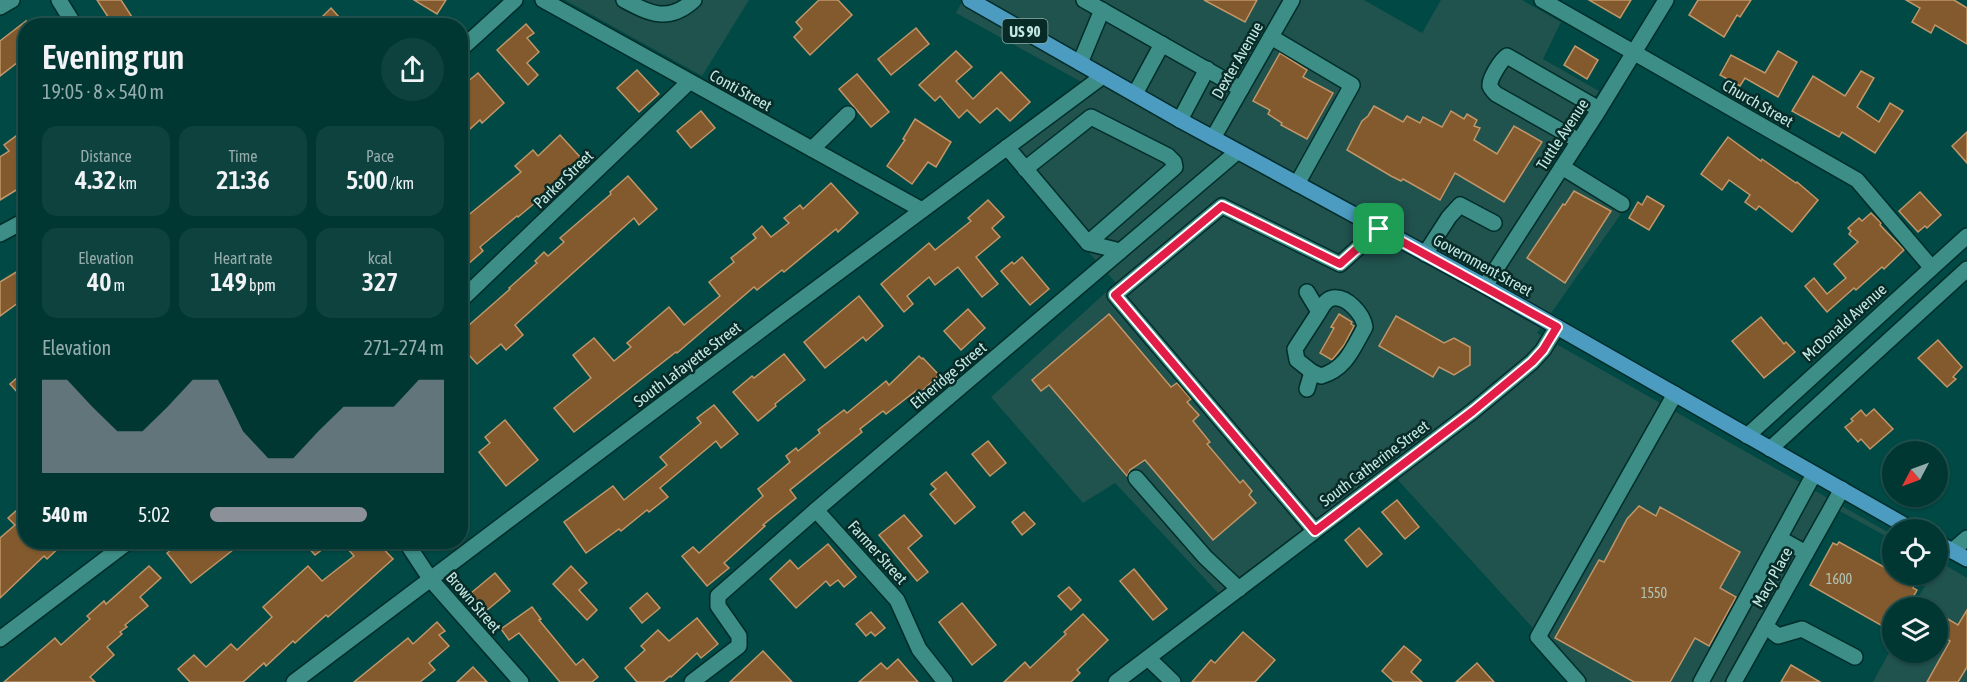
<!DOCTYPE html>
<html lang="en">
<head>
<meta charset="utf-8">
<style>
  :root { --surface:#003733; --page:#0e423f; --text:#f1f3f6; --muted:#95acac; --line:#22514e; --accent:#8c9099 }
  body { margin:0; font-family:"Asap Condensed",sans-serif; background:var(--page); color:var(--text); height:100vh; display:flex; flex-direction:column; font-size:22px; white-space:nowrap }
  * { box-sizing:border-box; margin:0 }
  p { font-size:20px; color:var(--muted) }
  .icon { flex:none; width:33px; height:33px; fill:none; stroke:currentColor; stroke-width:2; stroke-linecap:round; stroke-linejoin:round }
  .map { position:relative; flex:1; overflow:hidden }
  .panel { position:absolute; left:18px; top:18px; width:450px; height:531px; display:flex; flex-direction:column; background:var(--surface); border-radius:24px; box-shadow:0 2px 4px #0004,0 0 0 2px var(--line) }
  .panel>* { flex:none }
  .needle { width:39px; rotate:229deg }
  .controls { position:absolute; left:1882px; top:441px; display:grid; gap:12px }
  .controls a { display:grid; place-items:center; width:66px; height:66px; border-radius:50%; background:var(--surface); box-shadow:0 2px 4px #0004,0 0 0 2px var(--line); font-size:30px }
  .pin { position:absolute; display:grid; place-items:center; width:51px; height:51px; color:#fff; margin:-26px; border-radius:12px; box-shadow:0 3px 9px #0006 }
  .round { display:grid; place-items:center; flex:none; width:63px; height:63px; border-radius:32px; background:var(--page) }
  .summary { display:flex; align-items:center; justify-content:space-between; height:102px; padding:0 24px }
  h1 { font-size:33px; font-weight:600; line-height:45px }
  .metrics { display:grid; grid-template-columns:repeat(3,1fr); gap:9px; height:102px; padding:6px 24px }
  .metrics div { display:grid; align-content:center; border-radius:15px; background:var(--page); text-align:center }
  .metrics b { font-size:26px; font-weight:600 }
  .metrics small { font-size:16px; font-weight:400 }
  .metrics p { font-size:16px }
  .chart { height:168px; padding:12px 24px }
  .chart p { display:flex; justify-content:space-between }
  .chart svg { width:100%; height:108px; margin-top:6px; fill:var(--accent); opacity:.7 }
  ul { padding:0 24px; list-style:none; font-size:20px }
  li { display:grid; grid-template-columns:96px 72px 1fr; align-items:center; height:45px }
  li i { height:15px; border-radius:8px; background:var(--accent) }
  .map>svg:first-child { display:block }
  .built { fill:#20524e }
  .building { fill:#825a2e; stroke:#c19668; stroke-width:1.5 }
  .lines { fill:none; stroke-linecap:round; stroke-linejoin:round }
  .minor-casing { stroke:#002d29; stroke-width:18 }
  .major-casing { stroke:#002d29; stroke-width:18 }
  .minor { stroke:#3c8e86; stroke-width:15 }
  .major { stroke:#4c9bc1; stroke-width:15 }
  .route-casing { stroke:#fff; stroke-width:12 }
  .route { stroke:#e11d48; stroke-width:8 }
  .labels { text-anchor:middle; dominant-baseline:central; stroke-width:5; stroke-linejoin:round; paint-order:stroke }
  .number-label { font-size:14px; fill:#b2c4b6 }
  .shield { fill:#082b28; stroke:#8aafac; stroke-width:1.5 }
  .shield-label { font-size:15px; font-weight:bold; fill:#c2e8e4 }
  .street-label { font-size:16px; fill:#c2e8e4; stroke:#082b28 }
</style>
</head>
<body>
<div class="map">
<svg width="1967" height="682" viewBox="0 0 1967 682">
  <rect width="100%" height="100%" fill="#004944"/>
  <g class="built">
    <path d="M565,0h184l-47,76z"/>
    <path d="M963,0h401l58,33 19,-33h81l39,22 -18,37 56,32 -51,78 73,45 -84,119 356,202v5l-68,-37 -101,179h-142l-195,-214 -166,128 -106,-113 -32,20 -92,-106 125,-114 -111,-125 91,-68 -140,-77z"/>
    <path d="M1938,561l29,17v104h-94l20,-37v7h45v-44l-25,-1 18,-32 7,-1z"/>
  </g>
  <g class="building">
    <path d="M97,0h24l11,17 -13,9h-5z"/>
    <path d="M414,0h32l-9,14z"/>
    <path d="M819,0h19l14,15 -42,40 -16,-18 8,-8 -6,-7z"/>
    <path d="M1204,0h53l-12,22z"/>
    <path d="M1589,0h42l-11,18z"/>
    <path d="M1698,0h53l-11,17 -3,-2 -13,22 -35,-22z"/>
    <path d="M1906,0h48l13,8v36l-32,-19 -4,8 -19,-11 8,-14z"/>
    <path d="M331,8l16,18h-34z"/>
    <path d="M26,21v35l-26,20v-35z"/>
    <path d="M526,24l8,9 -7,5 12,14 -12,11 11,12 -10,10 -31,-35z"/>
    <path d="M916,28l13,16 -38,31 -13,-16z"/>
    <path d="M1575,46l23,14 -11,19 -23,-14z"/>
    <path d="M956,51l16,16 -16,14 17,18 28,-27 29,30 -20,19 -13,-13 -17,15 -13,-13 -8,8 -19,-22 -5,5 -16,-16z"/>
    <path d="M1778,51l19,11 -19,35 -33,-19 -5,8 -20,-11 11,-20 34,18z"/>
    <path d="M1280,53l27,17 -4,7 30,16 -26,46 -26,-14 1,-2 -14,-9 2,-4 -17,-9z"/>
    <path d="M637,70l22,24 -20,18 -22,-24z"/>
    <path d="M1861,71l13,7 -17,29 22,15 11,-19 13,8 -28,42 -33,-21 -3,5 -47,-26 21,-35 32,20z"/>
    <path d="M478,73l26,30 -22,20 -2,-3 -20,18v-50z"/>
    <path d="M857,74l32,38 -18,15 -32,-38z"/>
    <path d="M1374,106l29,16 4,-6 13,7 3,-6 19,10 9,-16 13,8 3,-5 10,6 -3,6 6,2 -6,12 23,14 17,-28 28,16 -38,60 -49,-29 -15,27 -37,-21 -2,2 -10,-5 -44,-26 15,-29 6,-5z"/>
    <path d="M701,111l14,17 -24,20 -14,-17z"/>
    <path d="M915,119l36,23 -15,25 -8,-5 -16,22 -25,-18 18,-26 -2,-1z"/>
    <path d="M1967,132v31l-15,-17z"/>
    <path d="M20,133l6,7v44l-26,16v-43l9,-6 -5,-6z"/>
    <path d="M560,135l21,23 -45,44 -18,15 -1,-1 -37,31 3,4 -23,20v-49l61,-50 -6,-6 18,-16 5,6z"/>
    <path d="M1728,137l33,24 1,-2 34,24 1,-1 21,18 -26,32 -33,-26 -3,4 -11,-8 5,-7 -21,-15 -7,10 -21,-16z"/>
    <path d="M628,176l29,33 -18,16 -5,-7 -119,107 8,10 -17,15 -5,-6 -24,20 -17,-19v-12l50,-44 -1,-1 28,-25 -2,-2 9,-9 4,4 16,-14 -4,-4 51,-44 -1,-2z"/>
    <path d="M831,183l27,30 -20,19 -2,-3 -52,43 -2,-2 -25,20 -3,-3 -77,66 -1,-1 -102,80 -20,-24 37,-30 -18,-23 21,-17 20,23 17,-14 -4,-4 42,-36 15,18 36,-29 -11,-14 25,-20 -3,-4 25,-20 -3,-4 9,-8 9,11 18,-14 -5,-5 16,-13 3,4z"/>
    <path d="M1574,191l37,20 -46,72 -38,-25 36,-54 2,1z"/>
    <path d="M1920,192l21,23 -14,13 -2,-2 -7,6 -19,-21z"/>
    <path d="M1647,196l17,10 -15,24 -20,-12 9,-16 4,3z"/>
    <path d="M988,200l16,17 -12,11 8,9 -24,20 22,27 -16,13 -24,-30 -23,18 -6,-8 -22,19 6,8 -9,8 -23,-28 48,-41 6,7 36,-29 -3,-3z"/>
    <path d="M1871,213l10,10 -1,2 24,25 -20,19 -2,-2 -26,23 -2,-2 -27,24 -22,-26 9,-8 13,16 19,-16 -12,-14 24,-22 -9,-8 2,-3 -3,-3 11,-10 3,3z"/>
    <path d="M1022,257l27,32 -19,16 -29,-34 11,-9 2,2z"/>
    <path d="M26,266v48l-8,-11 -18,13v-34z"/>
    <path d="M859,296l24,30 -17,15 -3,-4 -38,31 -21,-26z"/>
    <path d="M968,309l17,19 -24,22 -17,-19z"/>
    <path d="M1109,314l62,73 6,-4 14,16 -4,3 12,13 -6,6 17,21 -3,2 33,39 3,-3 9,11 -3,4 7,8 -43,37 -68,-80 -15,10 -3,6 -78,-91 -8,6 -9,-11z"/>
    <path d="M1339,314l13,8 -1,2 3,2 -10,19 -12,15 -12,-7 14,-25 -3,-1z"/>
    <path d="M1396,316l48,27 10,-5 16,9v18l-16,10 -15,-8 -6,10 -54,-31z"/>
    <path d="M1761,317l23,27 2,-2 9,10 -31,26 -32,-37z"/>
    <path d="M1938,340l24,27 -9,10 3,2 -9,8 -29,-29z"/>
    <path d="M784,354l21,26 -30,24 1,2 -18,15 -25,-29 19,-16 2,2z"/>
    <path d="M919,356l3,3 1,-1 16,17 -19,18 -3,-3 -31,24 -3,-3 -23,18 2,3 -72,58 6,8 -33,27 2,1 -41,37 5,5 -22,18 -25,-30 11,-9 6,6 64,-57 -5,-7 32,-27 -4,-6 10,-8 2,3 22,-18 -2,-3 26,-20 3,3 39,-32 3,4z"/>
    <path d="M26,370v16l-8,7 -8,-9z"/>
    <path d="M714,405l24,29 -17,14 -5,-7 -56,47 8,9 -19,15 -2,-2 -26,21 -2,-2 -33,24 -22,-31 49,-36 11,14 43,-35 -7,-8 41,-34 -4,-5z"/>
    <path d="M1874,409l19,20 -23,20 -9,-10 -3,3 -13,-15 8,-6 -2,-2 10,-9 5,6z"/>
    <path d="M505,420l33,40 -32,26 -27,-34 11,-9 -5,-6z"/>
    <path d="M988,441l18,22 -16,13 -18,-22z"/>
    <path d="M946,472l29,35 -20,17 -25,-30 6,-5 -5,-5z"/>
    <path d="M1397,500l22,27 -14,12 -23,-27z"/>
    <path d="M26,502v40h39l-18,17 -3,-3 -44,42v-60l15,-13 -7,-7z"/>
    <path d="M1639,506l17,10 4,-9 80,45 -20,36 16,9 -27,49 -14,-8 -25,44h-36l-79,-44 44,-78 5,2 23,-43z"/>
    <path d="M1024,512l11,12 -13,11 -10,-13z"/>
    <path d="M904,515l18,21 -14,12 20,24 -11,9 -38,-46z"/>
    <path d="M1359,528l23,26 -15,13 -22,-27z"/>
    <path d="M181,542h45l7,8 -42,33 -24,-30z"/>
    <path d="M303,542h29l-17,13z"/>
    <path d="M354,542h23l16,17 -65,58 -2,-2 -31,28 -2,-2 -27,25 -2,-3 -21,19h-53l-12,-13 16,-14 12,12 25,-23 6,6 35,-33 -9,-10 45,-41 14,15 32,-25 -7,-8z"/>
    <path d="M1839,542l54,30v2h4l18,10 -2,4 4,2 -10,18h-14v24l-83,-47 23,-42 4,2z"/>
    <path d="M828,544l28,33 -12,10 -6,-7 -8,6 -4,-5 -30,27 -26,-29 20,-19 8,9z"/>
    <path d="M149,566l12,12 -21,19 8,9 -23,19 2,2 -7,5 2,2 -15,13 7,8 -24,22 5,5h-91l51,-44 6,7 29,-26 -3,-3 17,-15 2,3z"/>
    <path d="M571,566l16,17 -8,7 18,20 -10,10 -34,-36z"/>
    <path d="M1134,569l33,40 -14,11 -33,-39z"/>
    <path d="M495,573l15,18 -24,20 -15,-18z"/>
    <path d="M1069,587l12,13 -10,10 -13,-14z"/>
    <path d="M647,593l13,15 -18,15 -12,-15z"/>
    <path d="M962,603l34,42 -24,20 -33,-43z"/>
    <path d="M532,607l9,12 -2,1 37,45 7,-6 15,18 -6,5h-32l-41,-49 -10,7 -8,-11z"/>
    <path d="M1967,610v57l-9,15h-31l23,-41 -10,-6 8,-16 10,6z"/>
    <path d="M871,612l14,16 -10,8 -4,-4 -5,4 -10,-12z"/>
    <path d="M1083,614l25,26 -31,30 3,3 -9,9h-67l21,-20 5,6 36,-34 -2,-2z"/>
    <path d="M697,618l21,26 -17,14 -4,-5 -26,24 -1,-1 -7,6h-26l-12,-14 20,-18 -4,-4 17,-16 11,11z"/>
    <path d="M437,622l8,9 -6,4 10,11 -20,17 6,7 -15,12h-66l54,-44 5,6z"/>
    <path d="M1243,632l32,28 -20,22h-63l19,-22 4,3z"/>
    <path d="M1404,646l17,14 -10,12 11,10h-28l-12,-11z"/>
    <path d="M763,651l29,31h-62z"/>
    <path d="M898,659l20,23h-59l22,-19 6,6z"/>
    <path d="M1477,663l17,19h-38z"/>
    <path d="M1791,665l29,17h-39z"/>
    <path d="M473,667l14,15h-30z"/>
  </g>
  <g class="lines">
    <g class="minor-casing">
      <g id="minor">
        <path d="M59,0l16,26"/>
        <path d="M543,0l379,210"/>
        <path d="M624,0c26,14 45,23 70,0"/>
        <path d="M1084,0l157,89"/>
        <path d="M1542,0l315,180 74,87"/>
        <path d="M0,7l12,-7"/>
        <path d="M1271,37l81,48 -55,99"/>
        <path d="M460,50l55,-50"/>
        <path d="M1080,63l22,-53"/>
        <path d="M1135,94l27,-50"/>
        <path d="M1180,120l27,-51"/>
        <path d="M1213,138l79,-138"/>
        <path d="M1579,141l-83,-47c-3,-3 -5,-5 -6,-8 -1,-7 11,-26 17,-30l92,53"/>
        <path d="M1007,147l81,96 32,8"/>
        <path d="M812,149l36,-35"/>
        <path d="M1562,167l60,37"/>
        <path d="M1025,169l66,-52 77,39 6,6 1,5 -87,76"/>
        <path d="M0,234l26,-14"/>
        <path d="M1425,254l24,-37 11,-12 34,18"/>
        <path d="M1485,286l110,-170 71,-116"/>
        <path d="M1307,292l12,20 -24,37 2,11 15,12 9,4c25,-7 32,-28 44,-49 -2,-13 -18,-31 -32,-29 -7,1 -11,8 -14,14"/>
        <path d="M460,301l229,-219"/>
        <path d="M1307,389l5,-17"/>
        <path d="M1747,436l220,-200"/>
        <path d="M1770,449l197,-180"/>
        <path d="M1136,478l69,79 34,32"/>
        <path d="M816,510l81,90 22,49 26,33"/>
        <path d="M1315,531l-200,-236 107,-89 118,58 39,-35"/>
        <path d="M1779,538l27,15"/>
        <path d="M406,542l25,38 90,102"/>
        <path d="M1952,551l15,-13"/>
        <path d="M1765,626l13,10 24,-7 53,28"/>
        <path d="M0,639l128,-97"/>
        <path d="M1148,658l25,24"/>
        <path d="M294,682l487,-367 322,-239"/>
        <path d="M692,682l47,-36v-10l-21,-30v-10l98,-86 421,-358"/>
        <path d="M1116,682l357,-271 59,-49 11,-12 14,-23"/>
        <path d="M1578,682l-40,-45 137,-243"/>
        <path d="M1701,682l113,-208"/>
        <path d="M1734,682l108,-193"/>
      </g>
    </g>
    <g class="major-casing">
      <g id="major">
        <path d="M970,0l210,120 305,166 428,244"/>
        <path d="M1938,543l29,16"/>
      </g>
    </g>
    <use href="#minor" class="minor"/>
    <use href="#major" class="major"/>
  </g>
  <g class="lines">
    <g class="route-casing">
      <path id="route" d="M1222,206l118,58 39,-35 178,98 -14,23 -11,12 -59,49 -158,120 -200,-236z"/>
    </g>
    <use href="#route" class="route"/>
  </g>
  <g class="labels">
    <g class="number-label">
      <text x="1839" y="579">1600</text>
      <text x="1654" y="593">1550</text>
    </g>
    <rect class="shield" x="1002.5" y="19" width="45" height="24" rx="4.5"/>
    <g class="shield-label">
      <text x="1025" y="31">US 90</text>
    </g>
    <g class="street-label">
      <text transform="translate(1237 60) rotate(-60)">Dexter Avenue</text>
      <text transform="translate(741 90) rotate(29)">Conti Street</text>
      <text transform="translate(1758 103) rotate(30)">Church Street</text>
      <text transform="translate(1562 134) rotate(-57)">Tuttle Avenue</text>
      <text transform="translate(563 179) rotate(-44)">Parker Street</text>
      <text transform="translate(1483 265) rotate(29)">Government Street</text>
      <text transform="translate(1844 322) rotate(-42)">McDonald Avenue</text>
      <text transform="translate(687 364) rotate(-37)">South Lafayette Street</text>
      <text transform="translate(948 375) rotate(-40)">Etheridge Street</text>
      <text transform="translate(1374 463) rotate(-37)">South Catherine Street</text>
      <text transform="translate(878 552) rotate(48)">Farmer Street</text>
      <text transform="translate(1772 577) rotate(-61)">Macy Place</text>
      <text transform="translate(474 602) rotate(49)">Brown Street</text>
    </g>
  </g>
</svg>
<div class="controls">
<a><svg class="needle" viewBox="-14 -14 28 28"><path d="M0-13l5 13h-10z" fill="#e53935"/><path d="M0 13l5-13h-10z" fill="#95acac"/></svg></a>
<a><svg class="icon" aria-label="locate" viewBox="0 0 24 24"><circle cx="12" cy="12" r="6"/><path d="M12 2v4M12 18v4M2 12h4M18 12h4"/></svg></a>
<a><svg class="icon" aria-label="layers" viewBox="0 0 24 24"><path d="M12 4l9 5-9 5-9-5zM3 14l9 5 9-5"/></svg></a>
</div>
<div class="pin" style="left:1379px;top:229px;background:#1e9e55"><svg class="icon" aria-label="arrive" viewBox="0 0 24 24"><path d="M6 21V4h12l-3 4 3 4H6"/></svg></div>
<section class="panel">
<div class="summary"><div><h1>Evening run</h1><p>19:05 · 8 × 540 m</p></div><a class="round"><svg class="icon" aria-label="share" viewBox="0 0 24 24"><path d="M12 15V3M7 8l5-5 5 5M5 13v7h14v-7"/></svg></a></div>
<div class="metrics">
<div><p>Distance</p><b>4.32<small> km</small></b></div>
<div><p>Time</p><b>21:36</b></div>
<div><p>Pace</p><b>5:00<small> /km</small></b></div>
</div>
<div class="metrics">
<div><p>Elevation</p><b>40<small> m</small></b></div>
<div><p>Heart rate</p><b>149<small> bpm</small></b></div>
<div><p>kcal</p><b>327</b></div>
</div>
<div class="chart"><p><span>Elevation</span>271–274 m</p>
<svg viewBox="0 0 160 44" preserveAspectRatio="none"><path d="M0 44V6L10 6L20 17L30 27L40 27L50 17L60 6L70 6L80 27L90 38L100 38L110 27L120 17L130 17L140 17L150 6L160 6V44z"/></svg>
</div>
<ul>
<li><b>540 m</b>5:02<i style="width:67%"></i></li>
</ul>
</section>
</div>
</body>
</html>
